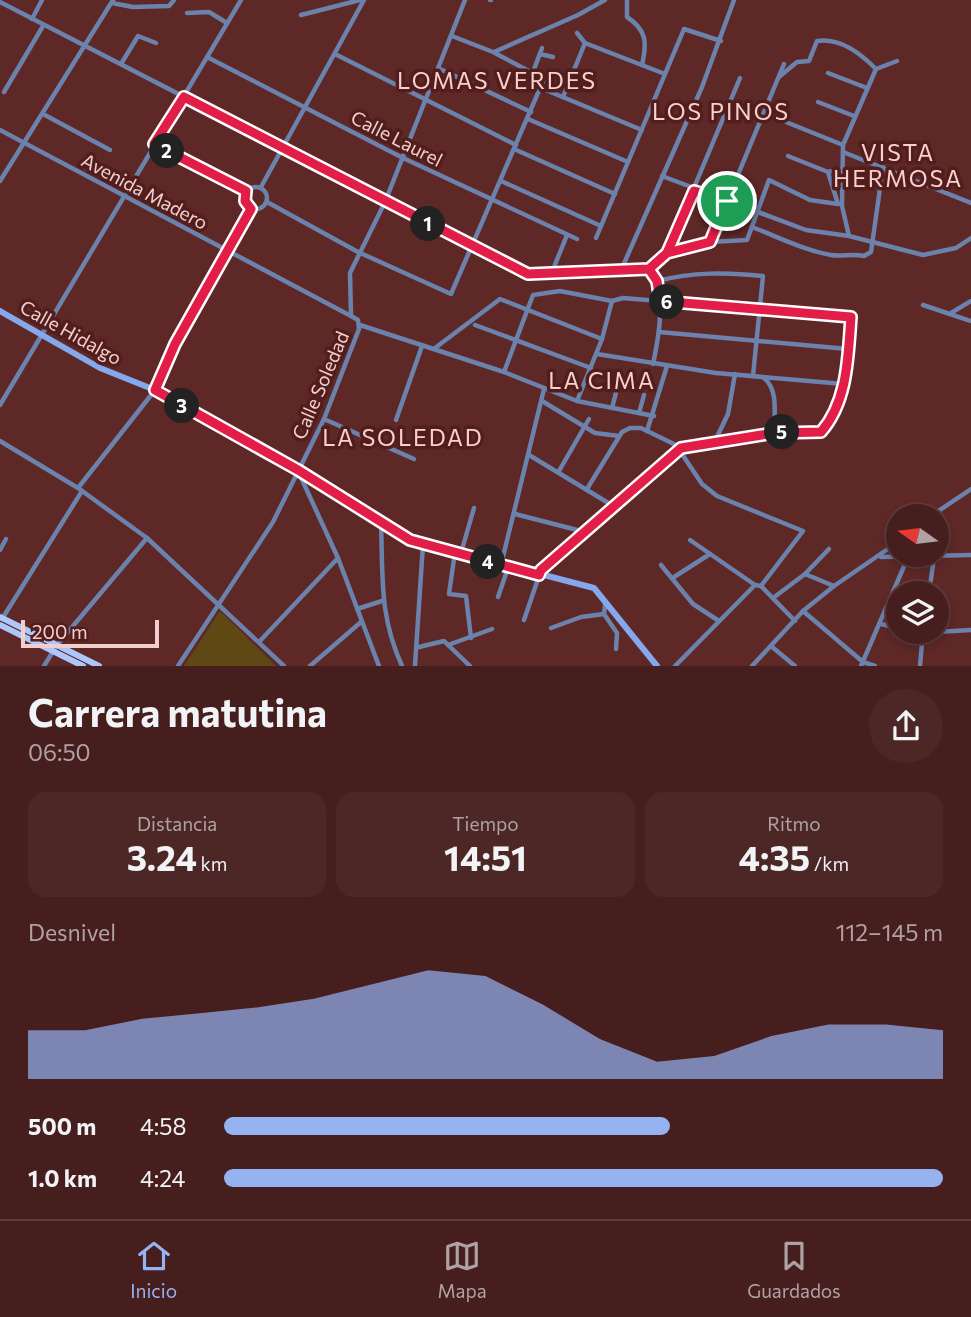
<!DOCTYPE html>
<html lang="es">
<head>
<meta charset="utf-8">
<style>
  :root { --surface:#461e1d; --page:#4d2726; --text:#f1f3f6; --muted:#b0a2a4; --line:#5e3c3b; --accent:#95b2f1 }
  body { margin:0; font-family:Commissioner,sans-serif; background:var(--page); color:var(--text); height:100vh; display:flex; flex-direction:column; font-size:26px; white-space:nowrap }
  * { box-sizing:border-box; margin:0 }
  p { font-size:23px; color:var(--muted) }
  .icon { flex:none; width:38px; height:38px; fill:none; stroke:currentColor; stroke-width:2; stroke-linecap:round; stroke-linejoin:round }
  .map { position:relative; height:666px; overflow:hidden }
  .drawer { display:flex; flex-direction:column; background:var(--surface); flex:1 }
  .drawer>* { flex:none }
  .needle { width:46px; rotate:284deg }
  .controls { position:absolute; left:886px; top:504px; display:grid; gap:14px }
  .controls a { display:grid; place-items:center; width:63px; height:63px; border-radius:50%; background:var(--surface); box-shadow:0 4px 10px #0003,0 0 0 2px var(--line); font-size:35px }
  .scale { position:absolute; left:21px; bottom:18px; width:138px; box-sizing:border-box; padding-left:7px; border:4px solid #f2cfcd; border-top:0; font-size:19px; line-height:24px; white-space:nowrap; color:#f2cfcd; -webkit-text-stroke:5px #521e1d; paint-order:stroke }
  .pin { position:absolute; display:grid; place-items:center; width:60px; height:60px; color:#fff; margin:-30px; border:4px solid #fff; border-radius:50%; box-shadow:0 2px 7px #0007 }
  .km { position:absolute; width:35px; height:35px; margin:-18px; border-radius:50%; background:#222; color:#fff; font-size:19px; line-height:35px; text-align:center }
  .round { display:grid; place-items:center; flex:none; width:74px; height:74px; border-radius:37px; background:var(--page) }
  .overview { display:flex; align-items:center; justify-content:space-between; height:119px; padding:0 28px }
  h1 { font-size:38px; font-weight:700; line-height:52px }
  .stats { display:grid; grid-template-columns:repeat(3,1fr); gap:10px; height:119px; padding:7px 28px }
  .stats div { display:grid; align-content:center; border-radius:18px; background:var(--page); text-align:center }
  .stats b { font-size:35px; font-weight:700 }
  .stats small { font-size:19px; font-weight:400 }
  .stats p { font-size:19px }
  .chart { height:196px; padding:14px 28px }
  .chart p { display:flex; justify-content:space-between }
  .chart svg { width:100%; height:126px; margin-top:7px; fill:var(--accent); opacity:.7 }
  ul { padding:0 28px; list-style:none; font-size:23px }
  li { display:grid; grid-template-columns:112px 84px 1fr; align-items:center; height:52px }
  li i { height:18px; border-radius:9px; background:var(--accent) }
  .tab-bar { display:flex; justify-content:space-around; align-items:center; height:98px; border-top:2px solid var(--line); background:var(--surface); font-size:19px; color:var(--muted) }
  .tab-bar a { display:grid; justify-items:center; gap:4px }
  .tab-bar .current { color:var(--accent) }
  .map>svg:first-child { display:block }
  .green { fill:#604814 }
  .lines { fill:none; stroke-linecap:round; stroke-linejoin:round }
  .street { stroke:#6b82ac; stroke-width:4.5 }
  .secondary { stroke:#85a8ec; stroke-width:6 }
  .primary { stroke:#acc7fb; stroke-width:6 }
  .route-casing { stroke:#fff; stroke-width:14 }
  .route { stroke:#e11d48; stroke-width:9 }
  .labels { text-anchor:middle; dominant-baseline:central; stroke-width:7; stroke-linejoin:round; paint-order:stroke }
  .street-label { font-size:19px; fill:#f2cfcd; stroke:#521e1d }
  .quarter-label { font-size:23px; letter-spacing:2px; fill:#fad0cd; stroke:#521e1d }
</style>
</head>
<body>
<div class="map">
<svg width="971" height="666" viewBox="0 0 971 666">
  <rect width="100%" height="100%" fill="#5e2827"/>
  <path class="green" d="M220,611l56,55h-92z"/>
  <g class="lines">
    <g class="street">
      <path d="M490,0h1"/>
      <path d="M627,0v17c20,13 20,26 15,48"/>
      <path d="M0,2l528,272 121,-5 18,-16 43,-11 37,-2 22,-60 41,20 28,4"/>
      <path d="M112,3l21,4 36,-1 5,-6"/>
      <path d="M187,13l22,-1 18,11"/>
      <path d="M301,15l59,-15"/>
      <path d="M32,19l10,-19"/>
      <path d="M577,33l8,10"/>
      <path d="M585,43l80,31"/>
      <path d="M494,52l84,-37 27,-15"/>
      <path d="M335,54l181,91"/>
      <path d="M540,54l13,3"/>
      <path d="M207,57l196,101 174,81"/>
      <path d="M121,64l17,-28 18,7"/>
      <path d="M440,69l91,43"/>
      <path d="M533,72l9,-24"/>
      <path d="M828,73l39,15"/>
      <path d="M779,77l18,-15 12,-1 8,-20c24,-3 43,12 59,28"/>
      <path d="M541,88l101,42"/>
      <path d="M4,92l39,-66"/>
      <path d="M563,97l22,-54"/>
      <path d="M818,102l36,14"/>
      <path d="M43,114l67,36"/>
      <path d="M528,119l100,43"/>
      <path d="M786,122l57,23"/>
      <path d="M0,130l351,186"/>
      <path d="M154,144l92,47"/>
      <path d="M514,149l101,45"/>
      <path d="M843,152l128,51"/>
      <path d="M788,156l40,16 15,-3"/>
      <path d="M828,172l10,32"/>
      <path d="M662,176l144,54 43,6 74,19 33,-7 15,-10"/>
      <path d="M0,181l113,-181"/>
      <path d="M501,181l100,45"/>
      <circle cx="256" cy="198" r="11"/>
      <path d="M261,187l103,-187"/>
      <path d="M267,202l91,50 93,42 93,-215 -51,-27 -41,-16"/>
      <path d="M752,227c26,10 52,23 79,28 12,2 21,-2 33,1l7,-4 12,-85"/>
      <path d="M849,236l-7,-30 1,-61 33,-76 21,-8"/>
      <path d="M596,238l88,-209 37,12"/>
      <path d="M710,242l74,-178"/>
      <path d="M667,252l73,-174"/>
      <path d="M622,268l80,-181 32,-87"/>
      <path d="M649,269c17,30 11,62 4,95"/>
      <path d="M552,272l15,-37"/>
      <path d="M657,281c36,-9 69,-9 106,-5l-10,100"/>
      <path d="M923,305l48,16"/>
      <path d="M951,313l20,-12"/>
      <path d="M360,325l144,47 73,29 77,15"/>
      <path d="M475,325l116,43"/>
      <path d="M659,332l189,17"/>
      <path d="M435,348l65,-49 102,40"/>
      <path d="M597,354l119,19 128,11"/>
      <path d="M504,372l29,-77 27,-4 52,10 11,-3 228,19c-3,39 -3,84 -30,114l-47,2 -58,7 -42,13 -133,117 -17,50"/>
      <path d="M764,378c15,12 10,37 10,55"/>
      <path d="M542,401l53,32 24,3"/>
      <path d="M577,401l25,-62 10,-38"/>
      <path d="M0,405l241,-405"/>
      <path d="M612,408l6,-23"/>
      <path d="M639,413l5,-18"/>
      <path d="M324,419l90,40"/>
      <path d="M396,420l26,-74"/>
      <path d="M647,431l20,-65"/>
      <path d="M716,439l12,-25 7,-40"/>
      <path d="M0,441l78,47 69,50 137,128"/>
      <path d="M529,455l86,52"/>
      <path d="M298,471l40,87 41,108"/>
      <path d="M559,471l30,-52"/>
      <path d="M78,488l77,-98 20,-46 76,-135"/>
      <path d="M587,489l35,-57 8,-4h11l35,17 26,39 15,12 86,35 -42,55 -6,-1 -80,81"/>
      <path d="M515,514l70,18"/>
      <path d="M931,516l40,-27"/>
      <path d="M381,522c2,55 -2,93 21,144"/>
      <path d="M690,540l65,45"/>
      <path d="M0,550l6,-11"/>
      <path d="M455,552l-6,42 17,2 5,42"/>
      <path d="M461,553l13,-45"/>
      <path d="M881,557l90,-2"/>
      <path d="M501,565l43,-176"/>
      <path d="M661,565l32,39 26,17"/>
      <path d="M805,574l29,12"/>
      <path d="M674,577l36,-23"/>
      <path d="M761,586l34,35"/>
      <path d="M929,593l5,-35"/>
      <path d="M498,597l10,-29"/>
      <path d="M773,598l32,-24 24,-25"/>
      <path d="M605,605l-1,9 13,19 -1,16"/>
      <path d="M357,609l25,-8"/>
      <path d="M803,611l60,51 12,4"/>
      <path d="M2,619l80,-128"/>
      <path d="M881,624l17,4"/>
      <path d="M551,628l30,-11 23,-3"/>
      <path d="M921,632h11"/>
      <path d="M936,632l35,-2"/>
      <path d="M259,642l79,-84"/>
      <path d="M448,645l44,-16"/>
      <path d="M771,646l24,20"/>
      <path d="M419,647l25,-6 26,25"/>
      <path d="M44,666l13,-21 90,-107"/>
      <path d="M178,666l95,-144 51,-103 35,-90 -1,-9 -7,-4 -1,-43 35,-71 80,-202"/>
      <path d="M310,666l51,-44"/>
      <path d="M415,666l8,-122"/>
      <path d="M752,666l51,-55 31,-25 64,-44"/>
      <path d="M861,666l47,-109"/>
      <path d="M920,666l3,-34"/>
    </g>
    <path class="secondary" d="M0,311l100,57 55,22 143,80 112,70 184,48 63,78"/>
    <g class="primary">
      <path d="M0,617l99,49"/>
      <path d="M0,625l83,41"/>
    </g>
  </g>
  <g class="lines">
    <g class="route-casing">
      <path id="route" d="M727,201l-17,41 -43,11 -18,16 -121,5 -344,-177 -30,47 92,47 -1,10 6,8 -76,135 -20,46 143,80 112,70 129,35 2,-5 140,-122 93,-15 47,-1c27,-31 27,-76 30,-115l-191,-16 -3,-20 -8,-12 18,-16 27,-62 33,10"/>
    </g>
    <use href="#route" class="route"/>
  </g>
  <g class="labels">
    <g class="street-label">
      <text transform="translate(397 138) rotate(27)">Calle Laurel</text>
      <text transform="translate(145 191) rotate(28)">Avenida Madero</text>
      <text transform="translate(71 332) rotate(29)">Calle Hidalgo</text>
      <text transform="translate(320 385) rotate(-67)">Calle Soledad</text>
    </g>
    <g class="quarter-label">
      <text x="497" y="80">LOMAS VERDES</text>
      <text x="721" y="111">LOS PINOS</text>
      <text x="898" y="152">VISTA<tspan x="898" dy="26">HERMOSA</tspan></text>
      <text x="602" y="380">LA CIMA</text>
      <text x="403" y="437">LA SOLEDAD</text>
    </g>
  </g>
</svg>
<div class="controls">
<a><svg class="needle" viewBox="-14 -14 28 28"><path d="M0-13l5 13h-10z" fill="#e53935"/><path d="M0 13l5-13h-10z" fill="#b0a2a4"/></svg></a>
<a><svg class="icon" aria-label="layers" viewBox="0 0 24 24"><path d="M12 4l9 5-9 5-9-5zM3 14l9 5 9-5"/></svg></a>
</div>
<div class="scale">200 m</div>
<div class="pin" style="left:727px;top:201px;background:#1e9e55"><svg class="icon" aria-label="arrive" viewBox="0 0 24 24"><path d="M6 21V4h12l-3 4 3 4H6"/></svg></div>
<b class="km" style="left:428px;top:224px">1</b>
<b class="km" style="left:167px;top:151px">2</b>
<b class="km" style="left:182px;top:406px">3</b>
<b class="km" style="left:488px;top:562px">4</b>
<b class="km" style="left:782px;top:432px">5</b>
<b class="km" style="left:667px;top:302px">6</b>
</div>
<section class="drawer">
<div class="overview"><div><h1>Carrera matutina</h1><p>06:50</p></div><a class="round"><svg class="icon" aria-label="share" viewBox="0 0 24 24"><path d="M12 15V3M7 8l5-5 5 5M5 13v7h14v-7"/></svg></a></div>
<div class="stats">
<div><p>Distancia</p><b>3.24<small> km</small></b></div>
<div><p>Tiempo</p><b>14:51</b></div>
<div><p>Ritmo</p><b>4:35<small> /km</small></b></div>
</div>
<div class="chart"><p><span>Desnivel</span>112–145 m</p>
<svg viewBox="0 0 160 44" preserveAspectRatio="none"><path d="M0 44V27L10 27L20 23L30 21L40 19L50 16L60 11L70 6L80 8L90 18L100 30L110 38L120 36L130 29L140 25L150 25L160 27V44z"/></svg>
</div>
<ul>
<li><b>500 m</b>4:58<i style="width:62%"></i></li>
<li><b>1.0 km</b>4:24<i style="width:100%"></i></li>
</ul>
</section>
<nav class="tab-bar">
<a class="current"><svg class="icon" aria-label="home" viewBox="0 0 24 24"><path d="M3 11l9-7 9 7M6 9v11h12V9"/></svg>Inicio</a>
<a><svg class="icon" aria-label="map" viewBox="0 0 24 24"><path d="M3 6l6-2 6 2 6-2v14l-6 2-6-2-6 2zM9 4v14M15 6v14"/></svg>Mapa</a>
<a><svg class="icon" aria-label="saved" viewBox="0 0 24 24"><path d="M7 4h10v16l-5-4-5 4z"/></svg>Guardados</a>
</nav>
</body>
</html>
